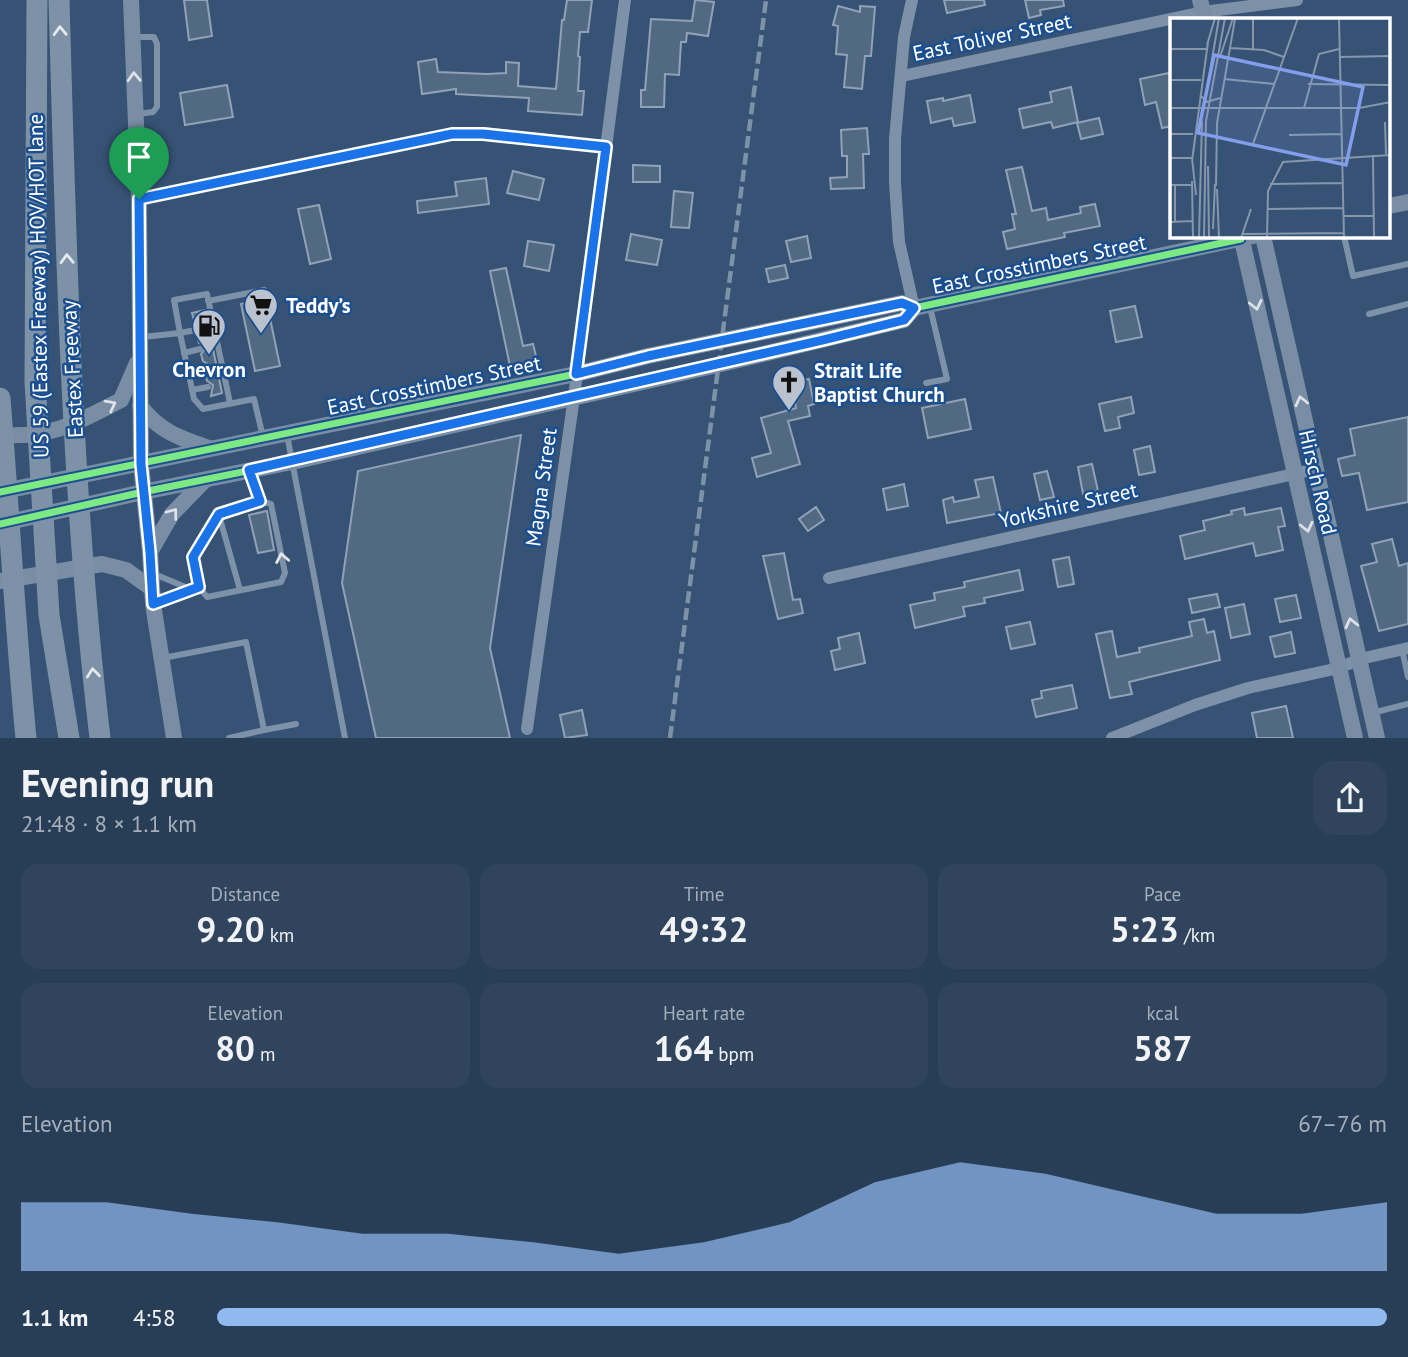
<!DOCTYPE html>
<html lang="en">
<head>
<meta charset="utf-8">
<style>
  :root { --surface:#283e57; --page:#30455d; --text:#f1f3f6; --muted:#a5aeba; --accent:#90b9f0 }
  body { margin:0; font-family:"PT Sans",sans-serif; background:var(--page); color:var(--text); height:100vh; display:flex; flex-direction:column; font-size:26px; white-space:nowrap }
  * { box-sizing:border-box; margin:0 }
  p { font-size:23px; color:var(--muted) }
  .icon { flex:none; width:38px; height:38px; fill:none; stroke:currentColor; stroke-width:2; stroke-linecap:round; stroke-linejoin:round }
  .map { position:relative; height:738px; overflow:hidden }
  .drawer { display:flex; flex-direction:column; background:var(--surface); flex:1 }
  .drawer>* { flex:none }
  .pin { position:absolute; display:grid; place-items:center; width:60px; height:60px; color:#fff; margin:-72px -30px; border-radius:50% 50% 50% 0; rotate:-45deg; box-shadow:0 0 7px #0007 }
  .pin .icon { rotate:45deg }
  .round { display:grid; place-items:center; flex:none; width:74px; height:74px; border-radius:21px; background:var(--page) }
  .headline { display:flex; align-items:center; justify-content:space-between; height:119px; padding:0 21px }
  h1 { font-size:38px; font-weight:800; line-height:52px }
  .stats { display:grid; grid-template-columns:repeat(3,1fr); gap:10px; height:119px; padding:7px 21px }
  .stats div { display:grid; align-content:center; border-radius:18px; background:var(--page); text-align:center }
  .stats b { font-size:35px; font-weight:800 }
  .stats small { font-size:19px; font-weight:400 }
  .stats p { font-size:19px }
  .chart { height:196px; padding:14px 21px }
  .chart p { display:flex; justify-content:space-between }
  .chart svg { width:100%; height:126px; margin-top:7px; fill:var(--accent); opacity:.7 }
  ul { padding:0 21px; list-style:none; font-size:23px }
  li { display:grid; grid-template-columns:112px 84px 1fr; align-items:center; height:52px }
  li i { height:18px; border-radius:9px; background:var(--accent) }
  .map>svg:first-child { display:block }
  .building { fill:#526984; stroke:#92a2b6; stroke-width:2 }
  .lines { fill:none; stroke-linecap:round; stroke-linejoin:round }
  .lane { stroke:#7d92a8; stroke-width:6 }
  .street { stroke:#7d92a8; stroke-width:12 }
  .secondary { stroke:#798da4; stroke-width:16 }
  .highway { stroke:#7e92a7; stroke-width:21 }
  .rail { stroke:#7e92a7; stroke-width:4.5; stroke-dasharray:12 5; stroke-linecap:butt }
  .cycleway-casing { stroke:#1b4f8f; stroke-width:11 }
  .cycleway { stroke:#7ce984; stroke-width:7 }
  .oneway { stroke:#e5e9ed }
  .oneway2 { stroke:#dee2e8 }
  .oneway3 { stroke:#e5e9ee }
  .route-casing { stroke:#fff; stroke-width:14 }
  .route { stroke:#1a73e8; stroke-width:9 }
  .labels { text-anchor:middle; dominant-baseline:central; stroke-width:5; stroke-linejoin:round; paint-order:stroke }
  .street-label { font-size:21px; fill:#fff; stroke:#1b4f8f }
  .poi-label { font-size:21px; font-weight:bold; fill:#fff; stroke:#1b4f8f; text-anchor:start }
  .inset-road { fill:none; stroke:#8697ac; stroke-width:2 }
  .view { fill:#839eea; fill-opacity:0.15; stroke:#839eea; stroke-width:3.5 }
  .inset-edge { fill:none; stroke:#fff; stroke-width:3.5 }
</style>
</head>
<body>
<div class="map">
<svg width="1408" height="738" viewBox="0 0 1408 738">
  <rect width="100%" height="100%" fill="#365274"/>
  <g class="building">
    <path d="M184,0h23l5,36 -23,4z"/>
    <path d="M567,0h25l-4,32h-8l-2,24 2,1 -2,34h6l-2,24 -54,-4 1,-13 -73,-4v-5l-34,5 -4,-32 18,-3 2,13 49,2 19,-1v-11l13,1 -1,23 38,3 6,-69h2z"/>
    <path d="M695,0l19,2 -6,34 -21,-3 -1,9h-5l-2,33 -14,-1 -1,33h-23v-17h4l6,-71 41,2z"/>
    <path d="M944,0h40l1,5 -38,8z"/>
    <path d="M1025,0h38l1,6 -24,4 1,5 -12,3z"/>
    <path d="M838,6l22,6v-6l15,1 -4,49h-6l-3,33 -18,-2 3,-32 -11,-1 2,-28 -5,-1z"/>
    <path d="M1169,73l3,13v40l-10,2 -6,-26 -11,3 -5,-26z"/>
    <path d="M227,85l6,32 -48,8 -5,-32z"/>
    <path d="M1071,87l7,35 -25,6 -2,-6 -28,6 -4,-19 33,-7 -2,-10z"/>
    <path d="M970,95l5,27 -21,4 -2,-8 -21,5 -4,-22 16,-3v3z"/>
    <path d="M1099,118l4,16 -22,5 -4,-16z"/>
    <path d="M867,128l2,26h-6l1,34 -33,1 -1,-11 17,-1v-21h-5l-1,-26z"/>
    <path d="M633,165l27,1v16h-27z"/>
    <path d="M1022,167l10,44 14,-3 2,12 33,-7 -1,-6 15,-3 5,22 -36,7 1,4 -58,12 -4,-17 12,-3 -3,-15h4l-10,-44z"/>
    <path d="M513,171l31,8 -5,21 -32,-7z"/>
    <path d="M486,178l3,26 -71,9 -1,-12 40,-5 -2,-14z"/>
    <path d="M674,191l19,2 -4,35 -18,-1z"/>
    <path d="M319,205l12,54 -21,5 -12,-55z"/>
    <path d="M631,234l31,6 -5,25 -31,-5z"/>
    <path d="M807,236l4,22 -20,4 -5,-21z"/>
    <path d="M528,241l26,4 -5,26 -25,-5z"/>
    <path d="M785,265l3,13 -19,4 -3,-13z"/>
    <path d="M506,268l17,78 10,-2 4,16 -27,6 -20,-95z"/>
    <path d="M266,299l14,67 -25,5 -14,-67z"/>
    <path d="M1135,306l7,31 -26,5 -6,-31z"/>
    <path d="M205,310l17,83 -11,3 2,-11 -6,-4 -2,-9 4,-3v-4l-6,-4 -2,-7 5,-6 -2,-3 -5,-2 -2,-7 4,-4v-4l-6,-4 -3,-11z"/>
    <path d="M809,379l5,25 -6,2 2,10 -22,5 12,43 -43,13 -5,-19 19,-5 -10,-35 35,-10 -2,-11h3l-3,-15z"/>
    <path d="M1131,397l3,16 -16,4 2,11 -15,3 -6,-27z"/>
    <path d="M965,399l6,30 -43,9 -6,-30z"/>
    <path d="M1408,417v85l-41,8 -8,-37 -17,3 -4,-17 17,-4 -5,-26z"/>
    <path d="M521,435l-31,213 20,90h-134l-34,-155 16,-112z"/>
    <path d="M1150,446l5,26 -16,3 -5,-25z"/>
    <path d="M1092,464l6,27 -15,3 -5,-27z"/>
    <path d="M1047,471l7,26 -14,3 -6,-26z"/>
    <path d="M993,477l8,36 -54,10 -4,-23 10,-3 1,5 25,-5 -4,-17z"/>
    <path d="M904,484l4,22 -21,4 -4,-21z"/>
    <path d="M816,507l8,13 -16,11 -9,-12z"/>
    <path d="M1244,508l1,7 36,-7 4,18 -7,1 5,23 -27,6 -3,-13 -68,16 -5,-23 25,-6 -2,-9 29,-7 -1,-3z"/>
    <path d="M267,511l7,39 -16,3 -9,-38z"/>
    <path d="M1392,539l7,27 9,-3v61l-29,7 -18,-65 16,-4 -5,-18z"/>
    <path d="M784,553l9,47 7,-1 3,14 -25,6 -15,-63z"/>
    <path d="M1069,557l5,27 -16,3 -5,-27z"/>
    <path d="M1019,570l4,20 -39,8 1,5 -22,4 2,9 -50,12 -5,-23 25,-5 -1,-7 31,-6 -1,-5z"/>
    <path d="M1217,594l3,13 -28,6 -3,-14z"/>
    <path d="M1296,595l5,23 -21,4 -5,-23z"/>
    <path d="M1244,604l6,30 -19,4 -6,-30z"/>
    <path d="M1204,619l3,14 7,-2 6,29 -91,22 3,12 -22,4 -14,-64 16,-3 5,26 23,-5 -1,-4 53,-12 -3,-14z"/>
    <path d="M1030,622l5,22 -24,5 -5,-22z"/>
    <path d="M1291,632l4,21 -20,4 -5,-20z"/>
    <path d="M859,633l6,30 -30,7 -4,-19 9,-2 -2,-11z"/>
    <path d="M1072,685l5,23 -41,9 -4,-17 10,-2 -1,-7z"/>
    <path d="M1286,706l7,32h-36l-5,-25z"/>
    <path d="M582,710l5,25 -22,3 -5,-23z"/>
  </g>
  <g class="lines">
    <g class="lane">
      <path d="M135,37h19l3,7v63l-4,5 -15,2"/>
      <path d="M1344,236l9,40 55,-12"/>
      <path d="M208,301l56,-11"/>
      <path d="M1369,314l39,-10"/>
      <path d="M196,330l-16,3 -6,-33 33,-6 23,109"/>
      <path d="M143,337l37,-4 14,66 9,10 51,-10 9,38"/>
      <path d="M184,353l16,-4"/>
      <path d="M188,370l16,-3"/>
      <path d="M926,383l21,-4 -17,-72"/>
      <path d="M192,390l16,-3"/>
      <path d="M287,435l58,303"/>
      <path d="M219,515l21,75"/>
      <path d="M152,573l38,16"/>
      <path d="M199,587l8,10 74,-15 4,-9 -14,-69 -11,-3"/>
      <path d="M153,604l46,-17 -6,-30 26,-42 11,-6 30,-8 -10,-29"/>
      <path d="M1402,649l6,28"/>
      <path d="M163,658l83,-16 18,88 -35,8"/>
      <path d="M1372,713l36,-9"/>
      <path d="M264,730l32,-6"/>
    </g>
    <g class="street">
      <path d="M912,0l-8,37 -9,102v44l4,59 15,66"/>
      <path d="M902,76l301,-64 94,-12"/>
      <path d="M139,199l313,-65 31,-1 123,14"/>
      <path d="M829,578l487,-109"/>
      <path d="M527,729l47,-332 51,-397"/>
      <path d="M1112,738l83,-33 53,-17 91,-20 21,-9 48,-11"/>
    </g>
    <g class="secondary">
      <path d="M131,0l8,199 2,265 9,88 3,52 21,134"/>
      <path d="M1200,0l5,19"/>
      <path d="M1389,206l19,-4"/>
      <path d="M1241,236l114,502"/>
      <path d="M1263,236l114,502"/>
      <path d="M140,406c20,26 40,32 69,42"/>
      <path d="M0,435c53,3 76,-12 121,-35l16,-37"/>
      <path d="M0,492l576,-118 72,-18 254,-53 12,5 339,-72"/>
      <path d="M0,524l143,-32 149,-30 425,-97 187,-45 10,-12"/>
      <path d="M150,552l22,-38 33,-34"/>
      <path d="M0,581l102,-17 24,6 25,18"/>
    </g>
    <g class="highway">
      <path d="M37,0l-2,382 14,233 20,123"/>
      <path d="M59,0c7,246 12,493 41,738"/>
      <path d="M0,398c9,113 15,227 26,340"/>
    </g>
    <path class="rail" d="M670,738l96,-738"/>
    <g class="cycleway-casing">
      <g id="cycleway">
        <path d="M0,492l576,-118 72,-18 254,-53 12,5 327,-69"/>
        <path d="M0,524l143,-32 149,-30 425,-97 187,-45 10,-12"/>
      </g>
    </g>
    <use href="#cycleway" class="cycleway"/>
  </g>
  <defs><path id="oneway-chevron" d="M-2-3.5L2.5 0L-2 3.5" fill="none" stroke-width="1.6" stroke-linecap="round" stroke-linejoin="round" transform="scale(1.75)"/></defs>
  <g class="oneway">
    <use href="#oneway-chevron" transform="translate(60 31) rotate(-92)"/>
    <use href="#oneway-chevron" transform="translate(67 259) rotate(-92)"/>
    <use href="#oneway-chevron" transform="translate(93 673) rotate(-96)"/>
  </g>
  <g class="oneway2">
    <use href="#oneway-chevron" transform="translate(134 77) rotate(-92)"/>
    <use href="#oneway-chevron" transform="translate(1256 305) rotate(77)"/>
    <use href="#oneway-chevron" transform="translate(1301 401) rotate(-103)"/>
    <use href="#oneway-chevron" transform="translate(111 405) rotate(-28)"/>
    <use href="#oneway-chevron" transform="translate(173 513) rotate(-53)"/>
    <use href="#oneway-chevron" transform="translate(1307 527) rotate(77)"/>
    <use href="#oneway-chevron" transform="translate(1351 623) rotate(-103)"/>
  </g>
  <use class="oneway3" href="#oneway-chevron" transform="translate(282 558) rotate(-101)"/>
  <g class="lines">
    <g class="route-casing">
      <path id="route" d="M452,134h31l123,13 -30,227 72,-18 254,-53 12,5 -10,12 -81,20 -574,130 11,31 -41,13 -26,43 6,30 -46,17 -3,-52 -9,-88 -2,-265z"/>
    </g>
    <use href="#route" class="route"/>
  </g>
  <defs>
    <g id="supermarket-pin" transform="scale(1.75)"><path d="M0 17L-7.5 6A9.5 9.5 0 1 1 7.5 6Z" fill="#b9c2ce" stroke="#1b4f8f"/><path d="M-6-5.5h2.5l.6 2H6L4.5 2H-2.5L-4.4-4H-6ZM-1.5 3.2a1.3 1.3 0 1 0 .1 0ZM3 3.2a1.3 1.3 0 1 0 .1 0Z" fill="#111"/></g>
    <g id="fuel-pin" transform="scale(1.75)"><path d="M0 17L-7.5 6A9.5 9.5 0 1 1 7.5 6Z" fill="#b9c2ce" stroke="#1b4f8f"/><path d="M-5.5-6h7V0h2V4h1.3V-2.5L3-4.5l.8-.8L6-3V5H2.5V1h-1V6h-7ZM-4.2-4.7v3.2H.2V-4.7Z" fill="#111"/></g>
    <g id="church-pin" transform="scale(1.75)"><path d="M0 17L-7.5 6A9.5 9.5 0 1 1 7.5 6Z" fill="#b9c2ce" stroke="#1b4f8f"/><path d="M-1.2-6h2.4v3.5h3.3v2.4h-3.3V6h-2.4V-.1h-3.3v-2.4h3.3Z" fill="#111"/></g>
  </defs>
  <g fill-rule="evenodd">
    <use href="#supermarket-pin" x="261" y="305"/>
    <use href="#fuel-pin" x="209" y="326"/>
    <use href="#church-pin" x="789" y="382"/>
  </g>
  <g class="labels">
    <g class="street-label">
      <text transform="translate(992 37) rotate(-12)">East Toliver Street</text>
      <text transform="translate(1039 264) rotate(-12)">East Crosstimbers Street</text>
      <text transform="translate(38 286) rotate(-91)">US 59 (Eastex Freeway) HOV/HOT lane</text>
      <text transform="translate(72 369) rotate(-93)">Eastex Freeway</text>
      <text transform="translate(434 385) rotate(-12)">East Crosstimbers Street</text>
      <text transform="translate(1318 482) rotate(77)">Hirsch Road</text>
      <text transform="translate(541 487) rotate(-82)">Magna Street</text>
      <text transform="translate(1068 505) rotate(-13)">Yorkshire Street</text>
    </g>
    <g class="poi-label">
      <text x="286" y="305">Teddy’s</text>
      <text x="209" y="369" text-anchor="middle">Chevron</text>
      <text x="814" y="370">Strait Life<tspan x="814" dy="24">Baptist Church</tspan></text>
    </g>
  </g>
  <g transform="translate(1170 18)">
    <rect width="220" height="220" fill="#365274"/>
    <path class="inset-road" d="M83,0v31M169,0l5,220M37,27l8,-27M60,30l34,2 20,7M0,31h36M50,39l13,-39M170,39l51,-1M54,61l50,5M0,62h31M38,65l11,-65M138,66l83,1M30,77l7,7 13,-4M0,90h189l32,-6M134,90l15,-54 20,-5M215,104l1,32M0,116h23M119,117l53,-1M83,126l45,-126M203,137l1,83M0,140h22M22,140l4,37M22,143l16,-119M38,148l1,72M22,163l1,57M100,166l73,-1M0,167h22M5,167v37M46,168l1,-63 18,-104M47,171l2,49M97,191l76,-1M173,198h31M0,204l22,-1M43,211l2,-45M72,216l101,-1M29,220l3,-117M34,220l2,-117 19,-103M71,220l10,-29M97,220l1,-47 15,-29 108,-7"/>
    <path class="view" d="M44,37l149,32 -17,78 -148,-32z"/>
    <rect width="220" height="220" class="inset-edge"/>
  </g>
</svg>
<div class="pin" style="left:139px;top:199px;background:#1e9e55"><svg class="icon" aria-label="arrive" viewBox="0 0 24 24"><path d="M6 21V4h12l-3 4 3 4H6"/></svg></div>
</div>
<section class="drawer">
<div class="headline"><div><h1>Evening run</h1><p>21:48 · 8 × 1.1 km</p></div><a class="round"><svg class="icon" aria-label="share" viewBox="0 0 24 24"><path d="M12 15V3M7 8l5-5 5 5M5 13v7h14v-7"/></svg></a></div>
<div class="stats">
<div><p>Distance</p><b>9.20<small> km</small></b></div>
<div><p>Time</p><b>49:32</b></div>
<div><p>Pace</p><b>5:23<small> /km</small></b></div>
</div>
<div class="stats">
<div><p>Elevation</p><b>80<small> m</small></b></div>
<div><p>Heart rate</p><b>164<small> bpm</small></b></div>
<div><p>kcal</p><b>587</b></div>
</div>
<div class="chart"><p><span>Elevation</span>67–76 m</p>
<svg viewBox="0 0 160 44" preserveAspectRatio="none"><path d="M0 44V20L10 20L20 24L30 27L40 31L50 31L60 34L70 38L80 34L90 27L100 13L110 6L120 10L130 17L140 24L150 24L160 20V44z"/></svg>
</div>
<ul>
<li><b>1.1 km</b>4:58<i style="width:100%"></i></li>
</ul>
</section>
</body>
</html>
